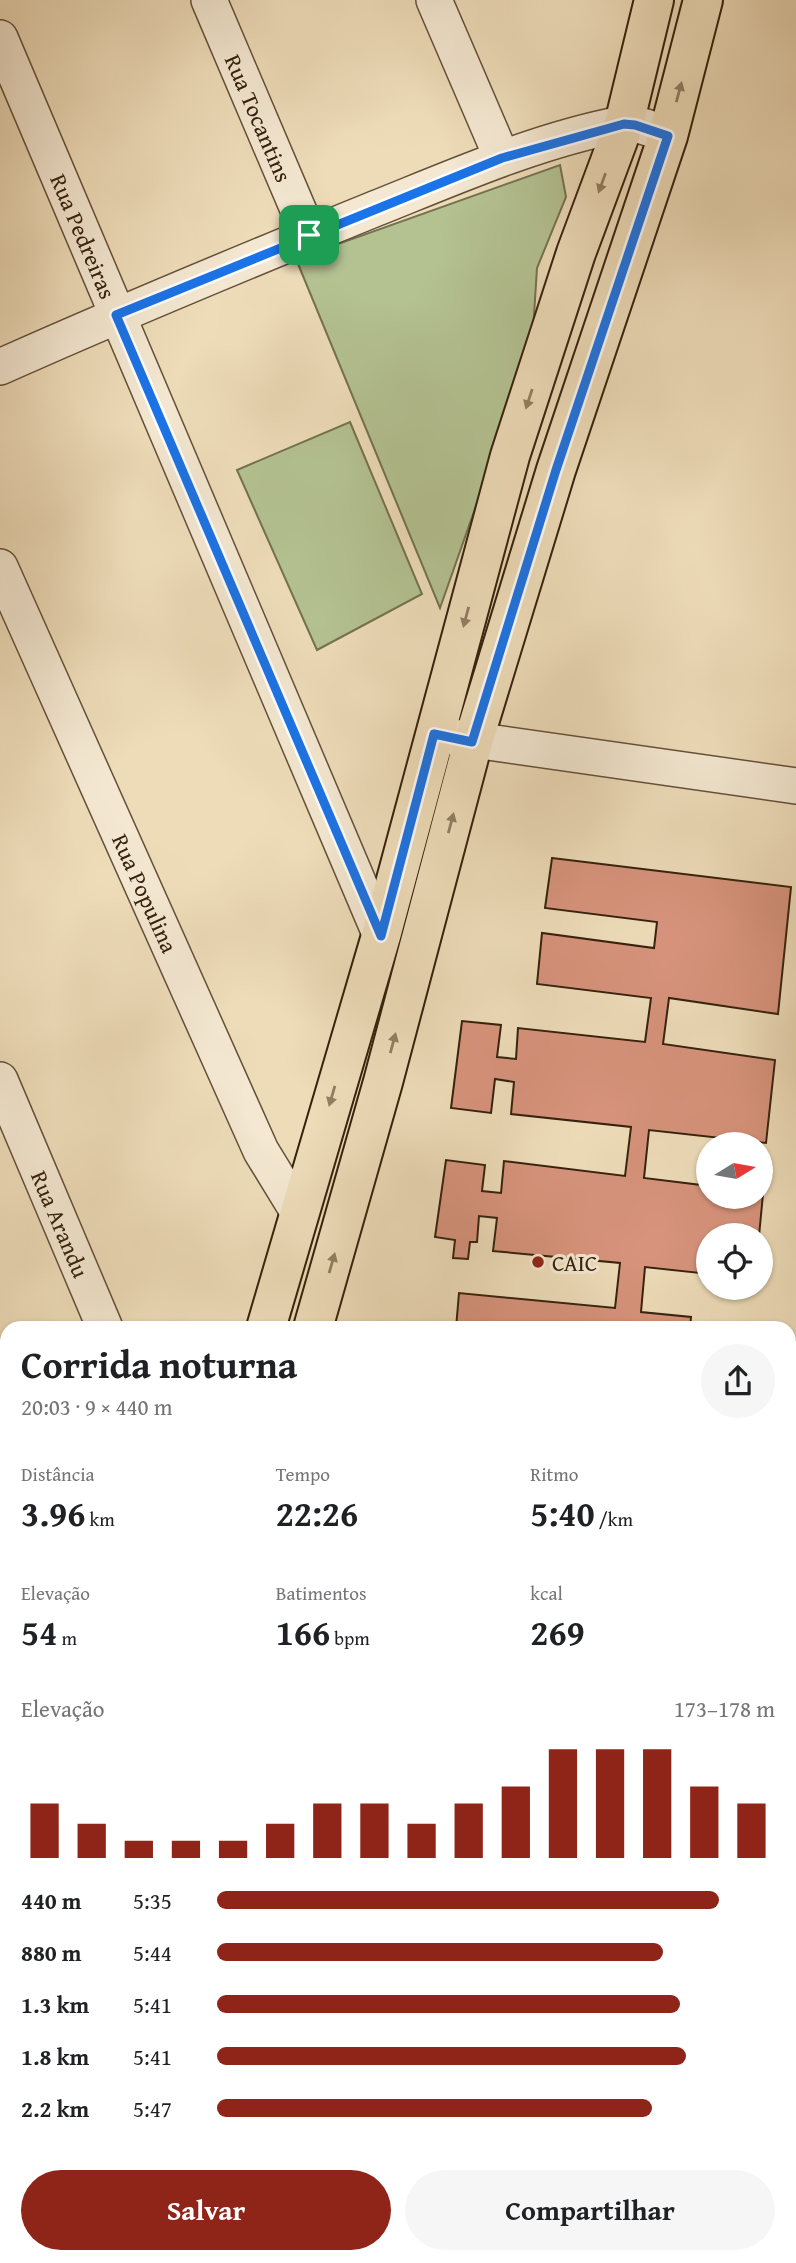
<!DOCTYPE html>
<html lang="pt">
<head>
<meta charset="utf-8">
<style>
  :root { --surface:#fff; --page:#f6f6f6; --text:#202124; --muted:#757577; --accent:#8f2418 }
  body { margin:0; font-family:"Gentium Book Plus",serif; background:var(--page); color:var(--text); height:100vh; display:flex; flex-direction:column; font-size:26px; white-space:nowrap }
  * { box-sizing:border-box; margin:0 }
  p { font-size:23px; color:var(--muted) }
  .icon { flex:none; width:38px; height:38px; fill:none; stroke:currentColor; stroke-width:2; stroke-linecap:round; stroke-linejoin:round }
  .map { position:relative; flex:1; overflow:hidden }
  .details { position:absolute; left:0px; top:1321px; width:796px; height:943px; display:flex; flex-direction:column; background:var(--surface); border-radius:21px 21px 0 0; box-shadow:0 2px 5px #0004 }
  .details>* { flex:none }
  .needle { width:46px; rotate:79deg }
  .fabs { position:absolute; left:696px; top:1132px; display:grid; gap:14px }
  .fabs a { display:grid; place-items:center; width:77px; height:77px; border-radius:50%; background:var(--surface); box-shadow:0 2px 5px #0004; font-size:35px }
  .pin { position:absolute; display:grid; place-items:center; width:60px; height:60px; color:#fff; margin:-30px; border-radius:14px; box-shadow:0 4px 10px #0006 }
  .round { display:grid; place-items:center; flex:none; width:74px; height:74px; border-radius:37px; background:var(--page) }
  .head { display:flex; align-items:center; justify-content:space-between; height:119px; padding:0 21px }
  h1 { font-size:38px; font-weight:700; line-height:52px }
  .metrics { display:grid; grid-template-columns:repeat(3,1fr); gap:10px; height:119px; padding:7px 21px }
  .metrics div { display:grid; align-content:center }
  .metrics b { font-size:35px; font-weight:700 }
  .metrics small { font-size:19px; font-weight:400 }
  .metrics p { font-size:19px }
  .chart { height:196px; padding:14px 21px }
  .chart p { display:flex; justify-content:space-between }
  .chart svg { width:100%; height:126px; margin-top:7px; stroke:var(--accent); stroke-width:6 }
  .cta { display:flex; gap:14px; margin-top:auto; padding:14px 21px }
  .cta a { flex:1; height:80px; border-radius:42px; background:var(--accent); color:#fff; font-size:28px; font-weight:700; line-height:80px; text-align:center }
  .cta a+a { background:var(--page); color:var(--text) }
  ul { padding:0 21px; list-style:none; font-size:23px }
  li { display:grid; grid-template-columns:112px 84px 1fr; align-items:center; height:52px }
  li i { height:18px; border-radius:9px; background:var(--accent) }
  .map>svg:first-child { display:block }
  .green { fill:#b4c292; stroke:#747250; stroke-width:2 }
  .building { fill:#d7937c; stroke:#35210d; stroke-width:2 }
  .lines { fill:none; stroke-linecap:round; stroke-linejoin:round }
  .minor-casing { stroke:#635038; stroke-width:38 }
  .major-casing { stroke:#35210d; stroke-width:42 }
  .path { stroke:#35210d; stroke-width:4.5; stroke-dasharray:2 3.5; stroke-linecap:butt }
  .minor { stroke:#f4e8d2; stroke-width:35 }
  .major { stroke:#eedcb9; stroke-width:38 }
  .oneway { fill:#927e63 }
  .route-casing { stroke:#fff; stroke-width:14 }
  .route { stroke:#1a73e8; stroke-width:9 }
  .poi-dot { fill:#8f2418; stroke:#f4e8d2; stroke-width:2.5 }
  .labels { text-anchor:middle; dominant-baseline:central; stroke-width:6; stroke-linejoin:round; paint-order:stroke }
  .street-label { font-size:23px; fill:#35210d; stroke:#f4e8d2 }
  .poi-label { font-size:23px; fill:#35210d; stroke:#f4e8d2; text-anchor:start }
</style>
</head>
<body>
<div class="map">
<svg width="796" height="2263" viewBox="0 0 796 2263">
  <rect width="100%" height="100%" fill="#eedcb9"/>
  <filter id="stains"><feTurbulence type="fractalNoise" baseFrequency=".00286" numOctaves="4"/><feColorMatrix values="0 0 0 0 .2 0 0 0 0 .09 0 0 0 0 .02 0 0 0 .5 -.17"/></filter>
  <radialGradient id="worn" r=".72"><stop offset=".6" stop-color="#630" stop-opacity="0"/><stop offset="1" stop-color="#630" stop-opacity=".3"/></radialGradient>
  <g class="green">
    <path d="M560,165l6,32 -29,71 -5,79 -92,261 -144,-349z"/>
    <path d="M350,422l72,172 -105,56 -80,-180z"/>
    <path d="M793,1340h3v77l-7,-1z"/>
    <path d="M7,1523v154l-7,-1v-150z"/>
    <path d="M789,1579l7,1v191l-7,-1z"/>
    <path d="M7,1754v89l-7,-7v-73z"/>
    <path d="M789,1856l7,1v406h-91l-6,-5h90z"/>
  </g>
  <path class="building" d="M552,858l239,29 -13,127 -109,-16 -6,46 112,16 -9,83 -117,-13 -5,48 65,8v11h52l2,-3 -4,42h-50v38l-64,-7 -4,45 50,5 -1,11h-234l3,-35 156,15 5,-45 -127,-12 4,-33 -18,-2 -2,26h-7l-2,17 -15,-1 2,-18 -20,-3 11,-77 39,5 -3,26 19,2 3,-32 121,15 6,-49 -120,-13 3,-32 -19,-3 -4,34 -40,-5 11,-87 39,4 -4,32 19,2 2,-31 127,14 6,-44 -114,-14 5,-51 112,15 3,-26 -112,-14z"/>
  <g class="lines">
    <g class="minor-casing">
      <g id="minor">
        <path id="s1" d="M209,0l100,235"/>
        <path d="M434,0l68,158"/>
        <path id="s2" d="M0,38l381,898"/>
        <path d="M0,367c121,-54 244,-105 367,-155 83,-33 167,-71 255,-88 15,-2 33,6 46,12"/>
        <path id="s3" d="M0,567l261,584 38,62"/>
        <path d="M446,736l350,50"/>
        <path id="s4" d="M0,1080l105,248"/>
        <path d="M0,1507l7,-3"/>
        <path d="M789,1842l7,1"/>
        <path d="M0,1915l7,-7"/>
        <path d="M0,2069l7,-7"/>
        <path d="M620,2258l7,5"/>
        <path d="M160,2263l6,-5"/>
        <path d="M540,2263l6,-5"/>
      </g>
    </g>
    <g class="major-casing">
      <g id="major">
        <path d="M266,1328l115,-392 129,-480 66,-203 48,-129 30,-124"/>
        <path d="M313,1328l70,-246 90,-340 83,-272 112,-334 35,-136"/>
        <path d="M0,1739l7,-6"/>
        <path d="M0,1856l7,5"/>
      </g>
    </g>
    <g class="path">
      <path d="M789,2052l7,7"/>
      <path d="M789,2229l7,3"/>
    </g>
    <use href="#minor" class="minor"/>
    <use href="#major" class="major"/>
  </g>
  <defs><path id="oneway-solid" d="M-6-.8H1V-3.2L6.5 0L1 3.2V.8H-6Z" transform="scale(1.75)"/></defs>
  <g class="oneway">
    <use href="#oneway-solid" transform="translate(679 92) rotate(-75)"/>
    <use href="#oneway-solid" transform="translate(602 183) rotate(110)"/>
    <use href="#oneway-solid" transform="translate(529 399) rotate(108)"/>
    <use href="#oneway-solid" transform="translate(466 617) rotate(105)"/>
    <use href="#oneway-solid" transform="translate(451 823) rotate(-75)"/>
    <use href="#oneway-solid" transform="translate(393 1043) rotate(-75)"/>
    <use href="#oneway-solid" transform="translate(332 1096) rotate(106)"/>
    <use href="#oneway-solid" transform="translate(332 1263) rotate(-74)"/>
  </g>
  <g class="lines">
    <g class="route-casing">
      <path id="route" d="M624,124l11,1 33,11 -112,334 -84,272 -38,-8 -53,202 -265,-621 386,-157z"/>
    </g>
    <use href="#route" class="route"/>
  </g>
  <circle class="poi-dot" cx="538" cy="1262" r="7"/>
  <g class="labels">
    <g class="street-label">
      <text stroke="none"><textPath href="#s1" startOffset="128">Rua Tocantins</textPath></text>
      <text stroke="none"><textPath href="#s2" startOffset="215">Rua Pedreiras</textPath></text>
      <text stroke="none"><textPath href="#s3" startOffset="357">Rua Populina</textPath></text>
      <text stroke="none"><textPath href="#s4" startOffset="156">Rua Arandu</textPath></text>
    </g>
    <g class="poi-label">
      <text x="552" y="1262">CAIC</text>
    </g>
  </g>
  <rect width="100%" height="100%" filter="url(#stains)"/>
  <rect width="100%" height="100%" fill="url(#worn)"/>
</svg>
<div class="fabs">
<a><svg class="needle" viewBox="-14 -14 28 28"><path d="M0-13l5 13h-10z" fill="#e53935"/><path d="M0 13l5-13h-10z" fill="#757577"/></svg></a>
<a><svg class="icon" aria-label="locate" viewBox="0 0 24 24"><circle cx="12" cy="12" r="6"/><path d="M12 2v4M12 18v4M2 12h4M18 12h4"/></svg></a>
</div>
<div class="pin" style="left:309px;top:235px;background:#1e9e55"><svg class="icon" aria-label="arrive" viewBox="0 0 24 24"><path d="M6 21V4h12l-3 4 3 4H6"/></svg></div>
<section class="details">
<div class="head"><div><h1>Corrida noturna</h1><p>20:03 · 9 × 440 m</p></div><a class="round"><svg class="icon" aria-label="share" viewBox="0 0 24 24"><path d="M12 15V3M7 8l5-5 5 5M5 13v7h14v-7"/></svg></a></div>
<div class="metrics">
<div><p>Distância</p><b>3.96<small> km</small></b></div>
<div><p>Tempo</p><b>22:26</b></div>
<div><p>Ritmo</p><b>5:40<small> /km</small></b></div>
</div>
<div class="metrics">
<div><p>Elevação</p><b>54<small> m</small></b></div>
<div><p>Batimentos</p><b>166<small> bpm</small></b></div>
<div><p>kcal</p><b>269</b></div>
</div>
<div class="chart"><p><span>Elevação</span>173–178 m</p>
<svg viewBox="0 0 160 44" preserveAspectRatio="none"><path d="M5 44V25M15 44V32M25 44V38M35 44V38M45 44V38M55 44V32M65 44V25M75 44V25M85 44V32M95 44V25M105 44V19M115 44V6M125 44V6M135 44V6M145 44V19M155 44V25"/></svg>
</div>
<ul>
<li><b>440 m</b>5:35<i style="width:90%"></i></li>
<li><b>880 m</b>5:44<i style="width:80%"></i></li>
<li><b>1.3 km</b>5:41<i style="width:83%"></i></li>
<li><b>1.8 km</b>5:41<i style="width:84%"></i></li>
<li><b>2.2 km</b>5:47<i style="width:78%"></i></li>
</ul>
<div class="cta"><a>Salvar</a><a>Compartilhar</a></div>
</section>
</div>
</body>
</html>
